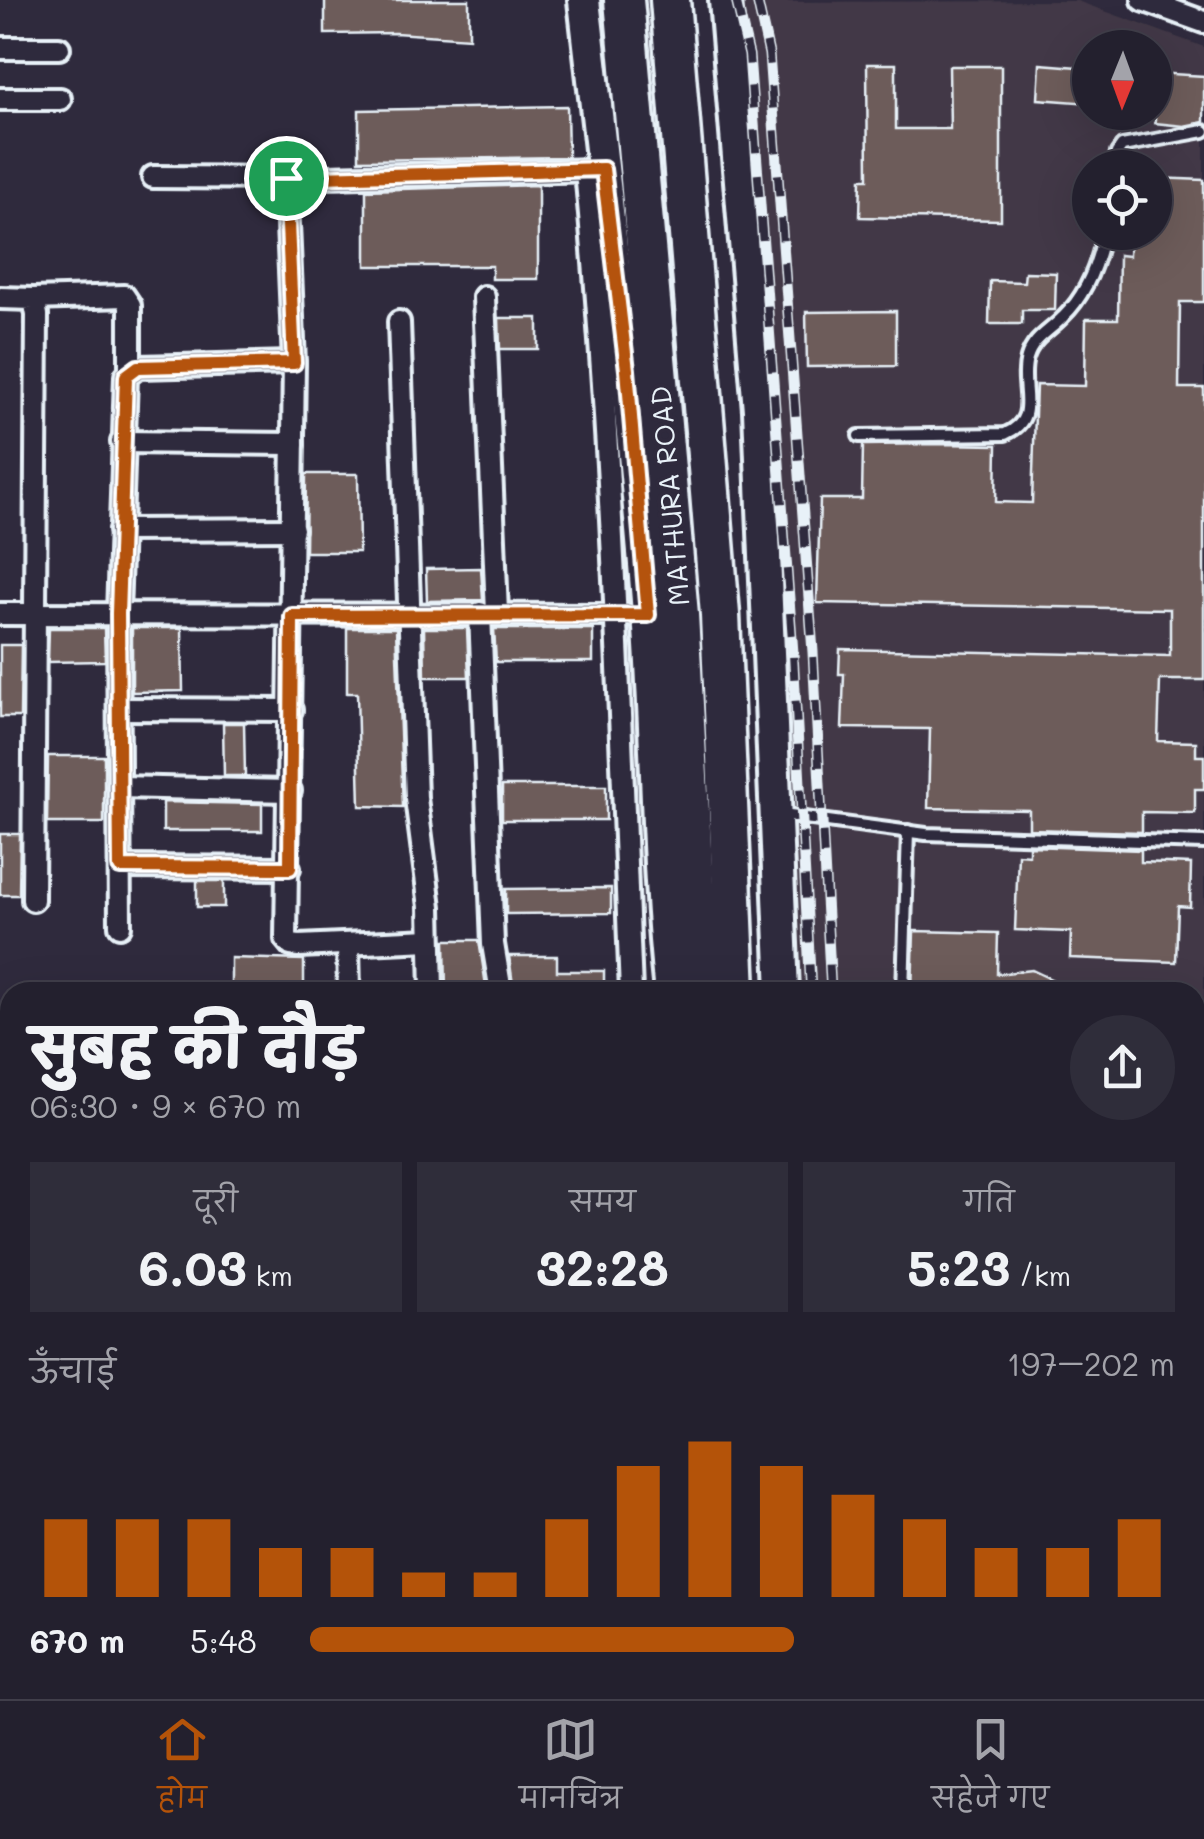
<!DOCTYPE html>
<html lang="hi">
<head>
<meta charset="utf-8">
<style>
  :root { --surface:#23202e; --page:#2f2d3a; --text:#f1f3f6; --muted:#a3a3aa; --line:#403e4a; --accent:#b45309 }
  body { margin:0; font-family:Mali,"Playpen Sans Deva",sans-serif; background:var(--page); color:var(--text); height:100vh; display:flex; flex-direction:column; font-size:38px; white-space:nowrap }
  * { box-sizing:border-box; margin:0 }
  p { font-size:32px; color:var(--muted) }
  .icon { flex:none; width:55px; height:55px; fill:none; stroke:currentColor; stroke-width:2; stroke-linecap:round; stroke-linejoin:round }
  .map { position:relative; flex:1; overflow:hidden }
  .details { position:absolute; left:0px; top:982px; width:1205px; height:718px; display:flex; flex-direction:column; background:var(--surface); border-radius:30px 30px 0 0; box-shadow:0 10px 40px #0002,0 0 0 2px var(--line) }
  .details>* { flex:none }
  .needle { width:65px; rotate:181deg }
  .controls { position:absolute; left:1072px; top:30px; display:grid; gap:20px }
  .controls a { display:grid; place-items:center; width:100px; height:100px; border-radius:50%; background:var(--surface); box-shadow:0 10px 40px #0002,0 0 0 2px var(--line); font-size:50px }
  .pin { position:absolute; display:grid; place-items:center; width:85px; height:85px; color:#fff; margin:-42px; border:5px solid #fff; border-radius:50%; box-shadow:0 2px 10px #0007 }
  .round { display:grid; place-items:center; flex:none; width:105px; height:105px; border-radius:52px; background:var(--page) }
  .summary { display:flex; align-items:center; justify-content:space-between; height:170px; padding:0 30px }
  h1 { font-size:55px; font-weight:800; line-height:75px }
  .figures { display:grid; grid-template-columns:repeat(3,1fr); gap:15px; height:170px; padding:10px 30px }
  .figures div { display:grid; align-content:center; border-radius:0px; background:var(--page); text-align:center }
  .figures b { font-size:50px; font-weight:800 }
  .figures small { font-size:28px; font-weight:400 }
  .figures p { font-size:28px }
  .chart { height:280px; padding:20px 30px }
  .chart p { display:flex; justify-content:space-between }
  .chart svg { width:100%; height:180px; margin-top:10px; stroke:var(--accent); stroke-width:6 }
  ul { padding:0 30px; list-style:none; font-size:32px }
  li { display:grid; grid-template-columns:160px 120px 1fr; align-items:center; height:75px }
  li i { height:25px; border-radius:12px; background:var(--accent) }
  .dock { display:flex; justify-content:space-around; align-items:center; height:140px; border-top:2px solid var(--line); background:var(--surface); font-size:28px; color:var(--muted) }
  .dock a { display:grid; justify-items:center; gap:5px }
  .dock .on { color:var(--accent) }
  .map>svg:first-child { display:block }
  .built { fill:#423946; fill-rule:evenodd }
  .water { fill:#4e6776; stroke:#8c9eaa; stroke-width:2.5 }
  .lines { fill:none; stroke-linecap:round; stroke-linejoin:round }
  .canal { stroke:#4e6776; stroke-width:25 }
  .building { fill:#6d5b5a; stroke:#e8f1f8; stroke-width:2.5 }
  .lane-casing { stroke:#e8f1f8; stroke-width:18 }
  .street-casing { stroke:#e8f1f8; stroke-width:28 }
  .secondary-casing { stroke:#e8f1f8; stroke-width:38 }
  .highway-casing { stroke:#e8f1f8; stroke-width:45 }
  .lane { stroke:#2f2a3d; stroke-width:10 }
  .street { stroke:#2f2a3d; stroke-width:20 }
  .secondary { stroke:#2f2a3d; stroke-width:30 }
  .highway { stroke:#2f2a3d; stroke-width:38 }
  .rail-casing { stroke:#e8f1f8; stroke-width:11 }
  .rail { stroke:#2f2a3d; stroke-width:8; stroke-dasharray:22; stroke-linecap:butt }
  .route-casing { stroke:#fff; stroke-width:20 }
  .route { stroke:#b45309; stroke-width:12 }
  .labels { text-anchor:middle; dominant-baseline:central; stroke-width:8; stroke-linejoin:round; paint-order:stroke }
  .street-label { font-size:28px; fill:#e8f1f8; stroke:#2f2a3d }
</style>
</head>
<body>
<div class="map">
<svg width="1204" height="1699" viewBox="0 0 1204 1699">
  <rect width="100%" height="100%" fill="#2f2a3d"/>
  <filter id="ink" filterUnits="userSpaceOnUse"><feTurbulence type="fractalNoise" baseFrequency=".01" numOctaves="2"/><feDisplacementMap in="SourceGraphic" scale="20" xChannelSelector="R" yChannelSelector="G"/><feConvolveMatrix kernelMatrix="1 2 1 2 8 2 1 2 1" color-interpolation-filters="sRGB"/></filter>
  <g filter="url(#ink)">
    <g class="built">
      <path d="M1077,1l127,46v1148l-9,4v-207h-398l-61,-990zM1090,48h65v64h-65zM1090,168h65v64h-65z"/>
      <path d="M140,1690h508l1,9h-522z"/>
    </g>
    <path class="water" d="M10,1570v101l-10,6v-100z"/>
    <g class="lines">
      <path class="canal" d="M1195,1319l9,-4"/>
    </g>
    <g class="building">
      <path d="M325,0h144v38l-74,-5 -70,1z"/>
      <path d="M867,64h29v65h54l-1,-63h52v154l-141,-3 1,-38h7z"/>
      <path d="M1040,64l50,4v35l-52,-4z"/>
      <path d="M1155,73l49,3v46l-20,4 -29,-3z"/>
      <path d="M567,106l1,51 -209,3v-50z"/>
      <path d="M1155,178l49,2v122h-24l-1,86h25v292h-44l-2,61 38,1v14h8v33h-9v24l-53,-1v20l-113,-3v-19l-101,-2 2,-79 -88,-1 2,-54h-5l1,-25 330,7v-47l-353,-6 3,-104h42l1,-54 76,-1 58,1 -1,57 36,1 4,-118 49,1 1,-67h32l1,-64 10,1 1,-24h25z"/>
      <path d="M538,185v94h-46v-13h-126v-76z"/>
      <path d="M1025,272l31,1 -1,37h-33v14h-33l1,-43 34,1z"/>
      <path d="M896,311v55l-89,1 -1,-55z"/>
      <path d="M499,318h39v31h-38z"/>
      <path d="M306,474h52l1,78h-54z"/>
      <path d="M481,568l2,32 -56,1 -1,-32z"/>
      <path d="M49,628h55l1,33 -57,1z"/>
      <path d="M132,628h50l1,63 -51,1z"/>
      <path d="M347,628h49l7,179 -43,-1 -3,-113h-10z"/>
      <path d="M424,628h43l2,49h-44z"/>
      <path d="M494,629h99v33h-97z"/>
      <path d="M0,645h21l-1,72h-20z"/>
      <path d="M223,723h21l1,53h-21z"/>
      <path d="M48,756h56v67h-57z"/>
      <rect x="502" y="786" width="104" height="34"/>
      <path d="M163,802l99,2v27h-99z"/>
      <path d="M0,834h20l-1,61h-19z"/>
      <path d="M1029,846l112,4v12l50,2 -1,43 -12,-1 -2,56 -106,-4 1,-26 -56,-2 3,-76 11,1z"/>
      <rect x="197" y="881" width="27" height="26"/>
      <path d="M611,888v25l-105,1v-25z"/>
      <path d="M914,931l84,2 -1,41 35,-4 46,22h-166z"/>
      <path d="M445,940h34l8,52h-41z"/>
      <path d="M509,956h48v15h47v21h-90z"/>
      <path d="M231,958l73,2v32h-73z"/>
    </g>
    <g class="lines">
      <g class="lane-casing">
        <g id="lane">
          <path d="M1114,168l3,-15 5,-7 82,-15"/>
          <path d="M859,436l146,-2c37,-16 13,-46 22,-76 6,-20 23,-27 36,-41 23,-22 35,-54 41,-85"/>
          <path d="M782,815l144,19 278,9"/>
          <path d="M903,992l5,-161"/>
          <path d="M1195,1391l9,-4"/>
        </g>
      </g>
      <g class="street-casing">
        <g id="street">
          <path d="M1143,0l61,22"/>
          <path d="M0,48h59"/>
          <path d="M0,99h60"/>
          <path d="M586,171c26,273 34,547 45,821"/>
          <path d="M153,177l133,1 310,-8"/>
          <path d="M286,178l8,185 -8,576 5,6 8,1 131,-6"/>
          <path d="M484,297l13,316"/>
          <path d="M0,298l34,1 3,16 -4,585"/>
          <path d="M34,299l90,-3 6,9v66"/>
          <path d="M399,322l17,476 14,109 2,85"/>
          <path d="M122,442l171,2"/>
          <path d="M120,530l173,-1"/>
          <path d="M480,613l13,331 8,48"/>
          <path d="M0,614l628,1"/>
          <path d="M119,709l172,1"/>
          <path d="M119,787l171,4"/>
          <path d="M120,867l169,1"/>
          <path d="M120,926l-2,-312 8,-238 12,-9 156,-4"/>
          <path d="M348,945l1,47"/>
          <path d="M0,1026l10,1"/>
          <path d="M0,1215h10"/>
          <path d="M0,1306l10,1"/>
          <path d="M0,1398h10"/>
          <path d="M1195,1535h9"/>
          <path d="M1195,1644h9"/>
        </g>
      </g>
      <g class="secondary-casing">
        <g id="secondary">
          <path d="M584,0c23,204 48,408 64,613 9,126 8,253 22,379"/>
          <path d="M725,0l34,410 24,582"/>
          <path d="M0,1529l10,-7"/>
          <path d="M701,1690v9"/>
          <path d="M818,1690l1,9"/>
        </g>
      </g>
      <g class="highway-casing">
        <g id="highway">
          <path d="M624,0l55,615 21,377"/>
          <path d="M670,0l50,615 16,377"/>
          <path d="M767,1690l1,9"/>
          <path d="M736,1699v-9"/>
        </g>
      </g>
      <use href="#lane" class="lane"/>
      <use href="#street" class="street"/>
      <use href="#secondary" class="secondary"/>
      <use href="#highway" class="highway"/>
      <g class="rail-casing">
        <g id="rail">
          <path d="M736,0l13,55 44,598 18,339"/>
          <path d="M757,0l12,54 44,598 18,340"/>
          <path d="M812,1699l1,-9"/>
          <path d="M832,1699l1,-9"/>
        </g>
      </g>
      <use href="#rail" class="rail"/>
    </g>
  </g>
  <g class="lines" filter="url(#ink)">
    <g class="route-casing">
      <path id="route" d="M603,169l24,201 21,245 -356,1 -2,252 -170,-1 -2,-253 8,-238 12,-9 156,-4 -8,-185z"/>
    </g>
    <use href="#route" class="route"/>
  </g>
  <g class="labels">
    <g class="street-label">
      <text transform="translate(669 496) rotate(-95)">MATHURA ROAD</text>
    </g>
  </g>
</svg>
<div class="controls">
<a><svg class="needle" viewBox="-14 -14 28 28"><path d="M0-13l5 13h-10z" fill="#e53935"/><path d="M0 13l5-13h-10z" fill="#a3a3aa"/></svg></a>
<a><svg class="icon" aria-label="locate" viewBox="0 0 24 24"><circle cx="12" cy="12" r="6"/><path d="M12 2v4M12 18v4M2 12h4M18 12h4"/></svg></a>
</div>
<div class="pin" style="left:286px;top:178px;background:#1e9e55"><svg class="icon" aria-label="arrive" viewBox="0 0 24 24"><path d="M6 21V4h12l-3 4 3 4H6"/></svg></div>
<section class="details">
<div class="summary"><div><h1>सुबह की दौड़</h1><p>06:30 · 9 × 670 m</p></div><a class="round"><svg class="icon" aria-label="share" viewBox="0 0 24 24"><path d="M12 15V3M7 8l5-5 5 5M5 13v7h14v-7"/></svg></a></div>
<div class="figures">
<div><p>दूरी</p><b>6.03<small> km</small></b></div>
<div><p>समय</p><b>32:28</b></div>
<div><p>गति</p><b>5:23<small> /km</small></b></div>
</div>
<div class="chart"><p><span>ऊँचाई</span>197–202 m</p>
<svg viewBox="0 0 160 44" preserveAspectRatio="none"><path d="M5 44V25M15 44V25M25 44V25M35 44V32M45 44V32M55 44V38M65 44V38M75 44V25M85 44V12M95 44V6M105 44V12M115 44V19M125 44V25M135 44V32M145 44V32M155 44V25"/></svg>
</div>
<ul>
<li><b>670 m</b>5:48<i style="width:56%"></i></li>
</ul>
</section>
</div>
<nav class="dock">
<a class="on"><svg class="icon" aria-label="home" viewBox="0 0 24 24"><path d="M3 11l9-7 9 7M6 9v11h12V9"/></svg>होम</a>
<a><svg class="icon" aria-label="map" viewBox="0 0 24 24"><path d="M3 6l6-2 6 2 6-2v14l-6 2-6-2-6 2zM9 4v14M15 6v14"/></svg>मानचित्र</a>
<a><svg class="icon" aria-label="saved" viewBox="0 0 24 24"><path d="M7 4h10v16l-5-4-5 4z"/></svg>सहेजे गए</a>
</nav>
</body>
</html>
